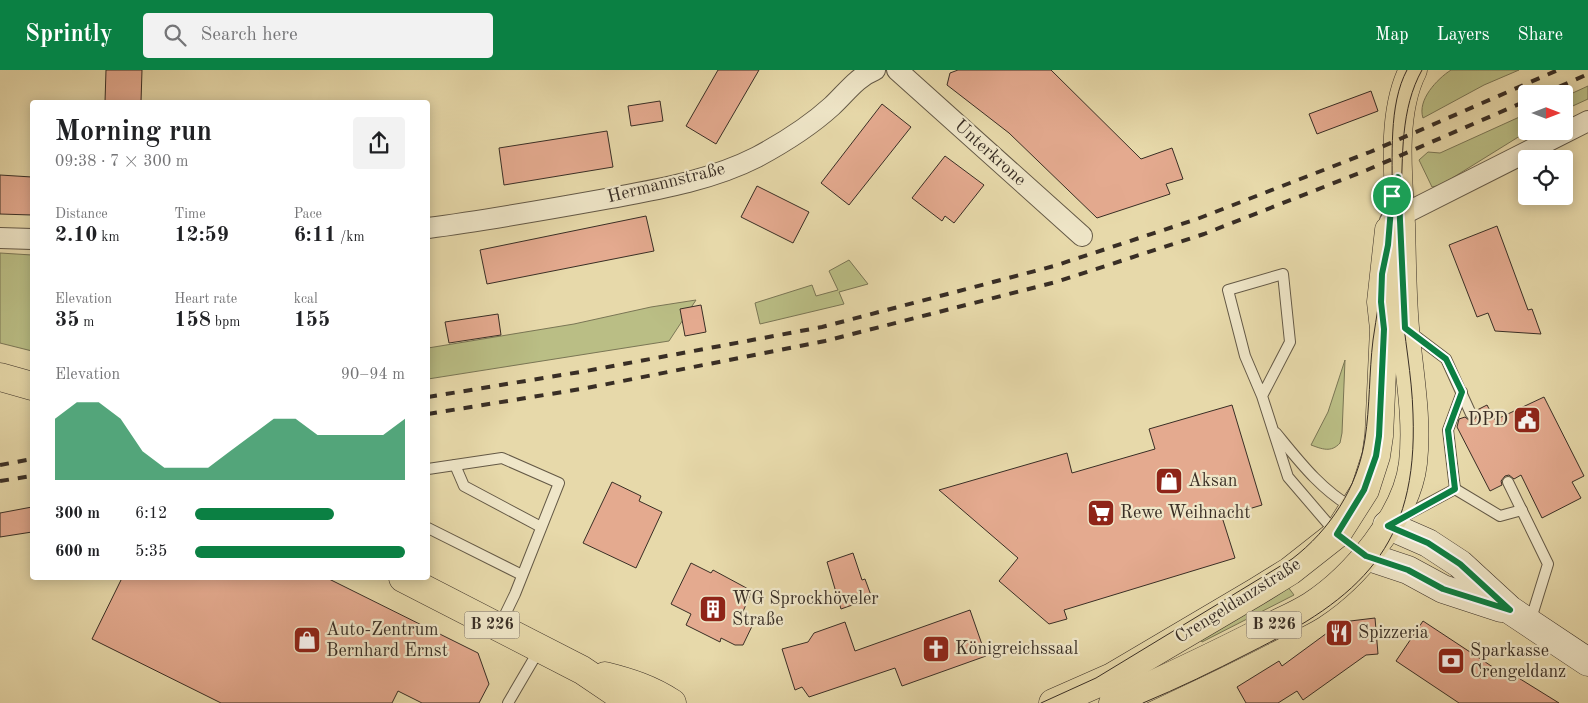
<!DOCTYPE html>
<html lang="en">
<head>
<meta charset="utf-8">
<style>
  :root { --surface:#fff; --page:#f2f2f2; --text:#202124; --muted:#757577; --accent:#0b8043 }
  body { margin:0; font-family:"Old Standard TT",serif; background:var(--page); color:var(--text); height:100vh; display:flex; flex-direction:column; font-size:19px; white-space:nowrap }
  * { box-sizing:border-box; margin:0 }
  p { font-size:16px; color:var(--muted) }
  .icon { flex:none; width:28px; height:28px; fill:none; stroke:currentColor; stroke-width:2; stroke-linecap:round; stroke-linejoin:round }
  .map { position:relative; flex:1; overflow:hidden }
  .details { position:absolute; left:30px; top:30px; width:400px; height:480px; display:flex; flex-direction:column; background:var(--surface); border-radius:5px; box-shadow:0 2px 12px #0003 }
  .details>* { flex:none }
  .needle { width:32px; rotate:90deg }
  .fabs { position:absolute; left:1518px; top:15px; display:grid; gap:10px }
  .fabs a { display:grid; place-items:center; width:55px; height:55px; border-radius:5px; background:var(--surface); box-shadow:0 2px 12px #0003; font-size:25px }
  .pin { position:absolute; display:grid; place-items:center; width:42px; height:42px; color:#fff; margin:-21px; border:2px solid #fff; border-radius:50%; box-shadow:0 1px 5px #0007 }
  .round { display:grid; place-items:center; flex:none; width:52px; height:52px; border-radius:5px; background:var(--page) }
  .summary { display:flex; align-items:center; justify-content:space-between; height:85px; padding:0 25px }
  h1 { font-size:28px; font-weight:700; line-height:38px }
  .figures { display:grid; grid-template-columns:repeat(3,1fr); gap:8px; height:85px; padding:5px 25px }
  .figures div { display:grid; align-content:center }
  .figures b { font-size:21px; font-weight:700 }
  .figures small { font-size:14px; font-weight:400 }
  .figures p { font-size:14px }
  .chart { height:140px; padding:10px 25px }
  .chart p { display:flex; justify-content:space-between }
  .chart svg { width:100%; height:90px; margin-top:5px; fill:var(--accent); opacity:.7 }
  ul { padding:0 25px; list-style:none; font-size:16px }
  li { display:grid; grid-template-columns:80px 60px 1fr; align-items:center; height:38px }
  li i { height:12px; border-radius:6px; background:var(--accent) }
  header { display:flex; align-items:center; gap:30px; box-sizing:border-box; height:70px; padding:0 25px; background:var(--accent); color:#fff }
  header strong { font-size:24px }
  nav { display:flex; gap:28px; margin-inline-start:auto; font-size:18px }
  .search { width:350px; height:45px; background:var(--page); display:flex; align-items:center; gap:12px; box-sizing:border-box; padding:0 18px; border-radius:5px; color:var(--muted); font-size:19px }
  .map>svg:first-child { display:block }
  .green { fill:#babe85; stroke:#7a7655 }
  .building { fill:#e4aa8f; stroke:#392e25 }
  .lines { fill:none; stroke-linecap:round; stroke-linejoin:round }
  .lane-casing { stroke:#645946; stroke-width:12 }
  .street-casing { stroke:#645946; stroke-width:22 }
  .secondary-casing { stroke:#392e25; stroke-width:29 }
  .primary-casing { stroke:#392e25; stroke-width:29 }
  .lane { stroke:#efe6c8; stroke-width:10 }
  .street { stroke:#efe6c8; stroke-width:20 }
  .secondary { stroke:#efe6c8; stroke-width:28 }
  .primary { stroke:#e7d9aa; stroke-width:28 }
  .tram { stroke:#392e25; stroke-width:1 }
  .rail { stroke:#392e25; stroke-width:4; stroke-dasharray:9 9; stroke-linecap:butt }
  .route-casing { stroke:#fff; stroke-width:10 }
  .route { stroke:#0b8043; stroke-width:6 }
  .labels { text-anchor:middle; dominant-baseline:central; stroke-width:4.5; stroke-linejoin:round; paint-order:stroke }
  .shield { fill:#efe6c8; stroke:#706556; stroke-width:1 }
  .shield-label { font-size:16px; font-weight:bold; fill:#392e25 }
  .street-label { font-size:18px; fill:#392e25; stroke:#efe6c8 }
  .poi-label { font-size:18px; fill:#392e25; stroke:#efe6c8; text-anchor:start }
</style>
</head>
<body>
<header>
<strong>Sprintly</strong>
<div class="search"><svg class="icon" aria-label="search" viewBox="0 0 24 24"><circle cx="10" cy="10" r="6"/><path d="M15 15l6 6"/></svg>Search here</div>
<nav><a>Map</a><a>Layers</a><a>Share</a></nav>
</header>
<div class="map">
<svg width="1588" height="633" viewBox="0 0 1588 633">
  <rect width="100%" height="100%" fill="#e7d9aa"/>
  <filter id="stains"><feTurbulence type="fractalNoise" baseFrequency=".004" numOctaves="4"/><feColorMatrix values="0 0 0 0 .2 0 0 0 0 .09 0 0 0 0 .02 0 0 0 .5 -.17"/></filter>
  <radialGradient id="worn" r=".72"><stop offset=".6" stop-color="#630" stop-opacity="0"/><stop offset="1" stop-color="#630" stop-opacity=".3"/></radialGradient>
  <g class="green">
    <path d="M1451,0h68l-35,15 -61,33c-6,-18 14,-39 28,-48z"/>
    <path d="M1588,16v13l-24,11v-13z"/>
    <path d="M1526,44v17h2l-87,54 -9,2 -13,-27 9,-8 12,1z"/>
    <path d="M0,183l32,2v96l-32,-8z"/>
    <path d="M849,190l19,24 -29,8 5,12 -84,20 -5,-21 57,-18 4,11 22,-6 -9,-19z"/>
    <path d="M696,230l-27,41 -241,38v-31l146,-24 77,-17z"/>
    <path d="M1345,290l-3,73 -2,10c-9,10 -18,6 -29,2l17,-33z"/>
    <path d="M1288,517l6,8 -92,47 -2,-3z"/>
  </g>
  <g class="building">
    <path d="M106,0h36l-1,32h-36z"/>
    <path d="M718,0h41l-43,74 -30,-18z"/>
    <path d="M958,0h93l90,89 31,-11 11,31 -17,5 4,10 -73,24 -88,-85 -62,-48 3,-12z"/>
    <path d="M1371,21l7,20 -61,23 -8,-20z"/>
    <path d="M660,31l3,20 -32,5 -3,-20z"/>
    <path d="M882,34l29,23 -62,78 -28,-22z"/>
    <path d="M607,61l6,36 -109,18 -5,-37z"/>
    <path d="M945,86l39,29 -30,38 -9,-7 -3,5 -30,-23z"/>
    <path d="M0,105l32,2v38l-32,-1z"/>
    <path d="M757,116l52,26 -16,31 -52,-26z"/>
    <path d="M646,146l8,35 -167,33 -7,-34z"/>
    <path d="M1497,156l31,84 4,-1 9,25 -46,-3 -7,-18 -11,4 -28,-72z"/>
    <path d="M701,235l5,27 -21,4 -5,-27z"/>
    <path d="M498,244l3,21 -52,8 -4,-21z"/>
    <path d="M1544,327l40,79 -12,6 9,16 -39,20 -21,-43 -7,4 -5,-4 -4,1 -4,5 1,4 -12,6 -33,-64 2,-8 6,-2 5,4 4,-1 4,-5 -1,-5 10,-5 8,15z"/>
    <path d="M1232,335l30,100 -40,12 13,41 -171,52 3,9 -18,5 -50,-43 19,-23 -79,-68 128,-37 5,20 83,-24 -6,-20z"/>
    <path d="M612,412l29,14 -2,5 23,11 -26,56 -53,-25z"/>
    <path d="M32,437v25l-32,5v-24z"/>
    <path d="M853,483l9,27 3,-1 7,19 -31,11 -14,-47z"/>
    <path d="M691,493l20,10 2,-3 39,21 -11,25 13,6 -11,23h-8l-14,-7 -1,4 -34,-17 5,-11 -20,-10z"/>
    <path d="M122,508h205l151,75 11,31 -10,19h-57l-24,-12 -6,12h-171l-129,-64z"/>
    <path d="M970,540l16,46 -84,30 -7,-18 -86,29 -7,-10 -7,3 -13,-41 26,-7 6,-9 31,-11 10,29z"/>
    <path d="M1375,548l3,36 -12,1 -63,45 -6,-9 -19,12h-32l-9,-16 42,-26 3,5 60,-44z"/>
    <path d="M1423,551l91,60 3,-4 42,26h-100l-63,-42z"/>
  </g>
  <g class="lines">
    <g class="lane-casing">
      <g id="lane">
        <path d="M1409,261l37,28 25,55"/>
        <path d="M1262,326l28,-54 -7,-68 -55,16 17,66 17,40 26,81 48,56"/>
        <path d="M1276,363c23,28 45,57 77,75"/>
        <path d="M455,395l9,21 77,41"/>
        <path d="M428,399l74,-11 57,25 -44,111 -16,33"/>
        <path d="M1508,412l40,82 -18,58"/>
        <path d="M1455,419l-7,-59 14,-38"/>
        <path d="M1399,449l56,-30 45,27 22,-6"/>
        <path d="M428,458l94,47"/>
        <path d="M508,633l31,-53"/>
      </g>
    </g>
    <g class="street-casing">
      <g id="street">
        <path d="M897,0l185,166"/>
        <path d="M1390,151l198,-100"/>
        <path d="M428,158c61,-8 122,-19 183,-30 49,-9 101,-18 146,-41 26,-14 52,-30 75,-51 14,-13 25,-29 43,-36"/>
        <path d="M0,168l32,1"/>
      </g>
    </g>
    <g class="secondary-casing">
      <g id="secondary">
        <path d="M1387,455l41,18 32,21 50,46 78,52"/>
        <path d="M1366,486l42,14 35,19 58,19"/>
      </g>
    </g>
    <g class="primary-casing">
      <g id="primary">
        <path d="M0,307l32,9"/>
        <path d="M403,508l179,92 49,33"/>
        <path d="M605,606c24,6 46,13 67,27"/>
        <path d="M1053,633l59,-26 144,-85 34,-21 47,-37 28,-44 11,-34 3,-20 5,-107 -3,-27 8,-72"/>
        <path d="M1113,633c50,-23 100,-46 148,-71 16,-9 34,-16 50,-26 43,-28 96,-90 102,-143 5,-45 -4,-90 -8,-135 -3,-35 -3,-70 -4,-104 -3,-47 -10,-111 12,-154"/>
      </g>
    </g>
    <use href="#lane" class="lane"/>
    <use href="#street" class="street"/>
    <use href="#secondary" class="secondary"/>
    <use href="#primary" class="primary"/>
    <g class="tram">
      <path d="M1041,633l55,-25 196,-119c38,-29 66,-72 73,-120 5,-33 4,-66 8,-99 7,-47 16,-95 19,-143 1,-39 -4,-92 15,-127"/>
      <path d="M1143,633c36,-15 71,-32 106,-50 112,-56 169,-106 164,-239 -1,-39 -9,-77 -12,-116 -3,-33 -1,-65 0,-98 2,-43 -1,-91 21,-130"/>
    </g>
    <g class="rail">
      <path d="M1543,24l45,-20"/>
      <path d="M428,327l158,-26 236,-44 232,-61 143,-47 173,-67 188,-82"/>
      <path d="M428,344l159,-26 238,-47 231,-59 148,-48 163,-64 159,-69"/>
      <path d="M0,395l32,-6"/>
      <path d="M0,411l32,-5"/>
    </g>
  </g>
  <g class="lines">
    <g class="route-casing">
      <path id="route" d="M1398,107l7,151 41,31 16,33 -14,38 7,59 -67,37 40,17 32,21 50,46 -67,-21 -35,-19 -42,-14 -29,-22 27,-44 12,-34 3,-20 5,-107 -3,-27 1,-28 6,-29 4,-49z"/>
    </g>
    <use href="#route" class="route"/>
  </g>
  <defs>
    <g id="civic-square" transform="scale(1.4375)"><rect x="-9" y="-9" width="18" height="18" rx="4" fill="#8f2418" stroke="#efe6c8"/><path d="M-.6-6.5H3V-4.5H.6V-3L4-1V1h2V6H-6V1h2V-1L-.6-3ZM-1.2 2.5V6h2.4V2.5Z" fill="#fff"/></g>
    <g id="shop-square" transform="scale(1.4375)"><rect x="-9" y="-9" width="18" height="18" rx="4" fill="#8f2418" stroke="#efe6c8"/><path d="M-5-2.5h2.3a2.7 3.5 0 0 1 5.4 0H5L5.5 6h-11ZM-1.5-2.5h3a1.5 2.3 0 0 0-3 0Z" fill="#fff"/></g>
    <g id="supermarket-square" transform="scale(1.4375)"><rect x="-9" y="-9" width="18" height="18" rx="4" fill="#8f2418" stroke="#efe6c8"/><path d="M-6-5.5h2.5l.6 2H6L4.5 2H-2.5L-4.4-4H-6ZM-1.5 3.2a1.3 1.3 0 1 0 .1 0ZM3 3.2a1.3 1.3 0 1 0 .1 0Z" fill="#fff"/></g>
    <g id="building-square" transform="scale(1.4375)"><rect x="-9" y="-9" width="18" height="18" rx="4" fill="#8f2418" stroke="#efe6c8"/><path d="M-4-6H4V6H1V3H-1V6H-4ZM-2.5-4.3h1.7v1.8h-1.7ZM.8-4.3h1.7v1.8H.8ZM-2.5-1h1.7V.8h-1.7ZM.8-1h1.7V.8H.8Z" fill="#fff"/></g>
    <g id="restaurant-square" transform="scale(1.4375)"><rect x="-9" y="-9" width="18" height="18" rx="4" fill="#8f2418" stroke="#efe6c8"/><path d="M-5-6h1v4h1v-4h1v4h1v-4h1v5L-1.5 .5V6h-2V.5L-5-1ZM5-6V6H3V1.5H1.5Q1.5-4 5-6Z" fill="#fff"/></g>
    <g id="church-square" transform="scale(1.4375)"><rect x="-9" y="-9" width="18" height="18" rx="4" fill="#8f2418" stroke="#efe6c8"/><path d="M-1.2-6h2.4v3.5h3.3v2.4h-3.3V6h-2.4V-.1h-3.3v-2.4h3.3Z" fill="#fff"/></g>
    <g id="bank-square" transform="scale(1.4375)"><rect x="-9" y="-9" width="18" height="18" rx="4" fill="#8f2418" stroke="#efe6c8"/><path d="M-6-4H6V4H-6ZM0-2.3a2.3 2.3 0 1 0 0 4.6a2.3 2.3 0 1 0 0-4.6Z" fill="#fff"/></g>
  </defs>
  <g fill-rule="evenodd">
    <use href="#civic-square" x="1527" y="350"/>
    <use href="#shop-square" x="1169" y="411"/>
    <use href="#supermarket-square" x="1101" y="443"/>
    <use href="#building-square" x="713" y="539"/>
    <use href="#restaurant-square" x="1339" y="563"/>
    <use href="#shop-square" x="307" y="570"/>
    <use href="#church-square" x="936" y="579"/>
    <use href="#bank-square" x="1451" y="591"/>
  </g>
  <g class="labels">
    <g class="shield">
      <rect x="464.5" y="541.5" width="55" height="27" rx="4"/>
      <rect x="1246.5" y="541.5" width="55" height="27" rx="4"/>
    </g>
    <g class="shield-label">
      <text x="492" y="555">B 226</text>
      <text x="1274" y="555">B 226</text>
    </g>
    <g class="street-label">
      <text transform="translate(990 83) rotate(42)">Unterkrone</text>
      <text transform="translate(666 113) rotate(-14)">Hermannstraße</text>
      <text transform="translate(1238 531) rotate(-32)">Crengeldanzstraße</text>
    </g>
    <g class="poi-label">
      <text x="1508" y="350" text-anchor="end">DPD</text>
      <text x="1188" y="411">Aksan</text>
      <text x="1120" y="443">Rewe Weihnacht</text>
      <text x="732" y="529">WG Sprockhöveler<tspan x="732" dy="21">Straße</tspan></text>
      <text x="326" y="560">Auto-Zentrum<tspan x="326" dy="21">Bernhard Ernst</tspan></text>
      <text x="1358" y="563">Spizzeria</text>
      <text x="955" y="579">Königreichssaal</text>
      <text x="1470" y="581">Sparkasse<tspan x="1470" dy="21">Crengeldanz</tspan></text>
    </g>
  </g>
  <rect width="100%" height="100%" filter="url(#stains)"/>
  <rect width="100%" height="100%" fill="url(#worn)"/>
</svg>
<div class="fabs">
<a><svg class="needle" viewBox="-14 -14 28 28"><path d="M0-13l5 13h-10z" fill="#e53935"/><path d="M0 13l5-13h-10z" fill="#757577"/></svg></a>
<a><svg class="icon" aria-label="locate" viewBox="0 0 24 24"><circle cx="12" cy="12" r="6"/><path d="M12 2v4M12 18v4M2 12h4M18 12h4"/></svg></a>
</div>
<div class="pin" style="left:1392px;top:126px;background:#1e9e55"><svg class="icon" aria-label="arrive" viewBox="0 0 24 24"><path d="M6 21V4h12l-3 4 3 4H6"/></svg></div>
<section class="details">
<div class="summary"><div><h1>Morning run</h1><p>09:38 · 7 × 300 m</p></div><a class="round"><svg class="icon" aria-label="share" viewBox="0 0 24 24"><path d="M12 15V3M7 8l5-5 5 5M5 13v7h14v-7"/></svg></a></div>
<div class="figures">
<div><p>Distance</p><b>2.10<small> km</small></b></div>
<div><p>Time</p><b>12:59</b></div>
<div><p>Pace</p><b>6:11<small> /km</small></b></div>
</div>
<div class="figures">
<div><p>Elevation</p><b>35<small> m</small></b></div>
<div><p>Heart rate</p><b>158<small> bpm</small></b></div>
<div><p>kcal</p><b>155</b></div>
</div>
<div class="chart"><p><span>Elevation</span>90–94 m</p>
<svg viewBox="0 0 160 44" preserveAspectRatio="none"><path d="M0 44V14L10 6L20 6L30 14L40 30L50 38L60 38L70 38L80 30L90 22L100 14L110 14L120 22L130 22L140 22L150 22L160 14V44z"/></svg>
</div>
<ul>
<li><b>300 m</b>6:12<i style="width:66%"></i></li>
<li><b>600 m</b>5:35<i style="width:100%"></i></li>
</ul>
</section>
</div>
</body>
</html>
